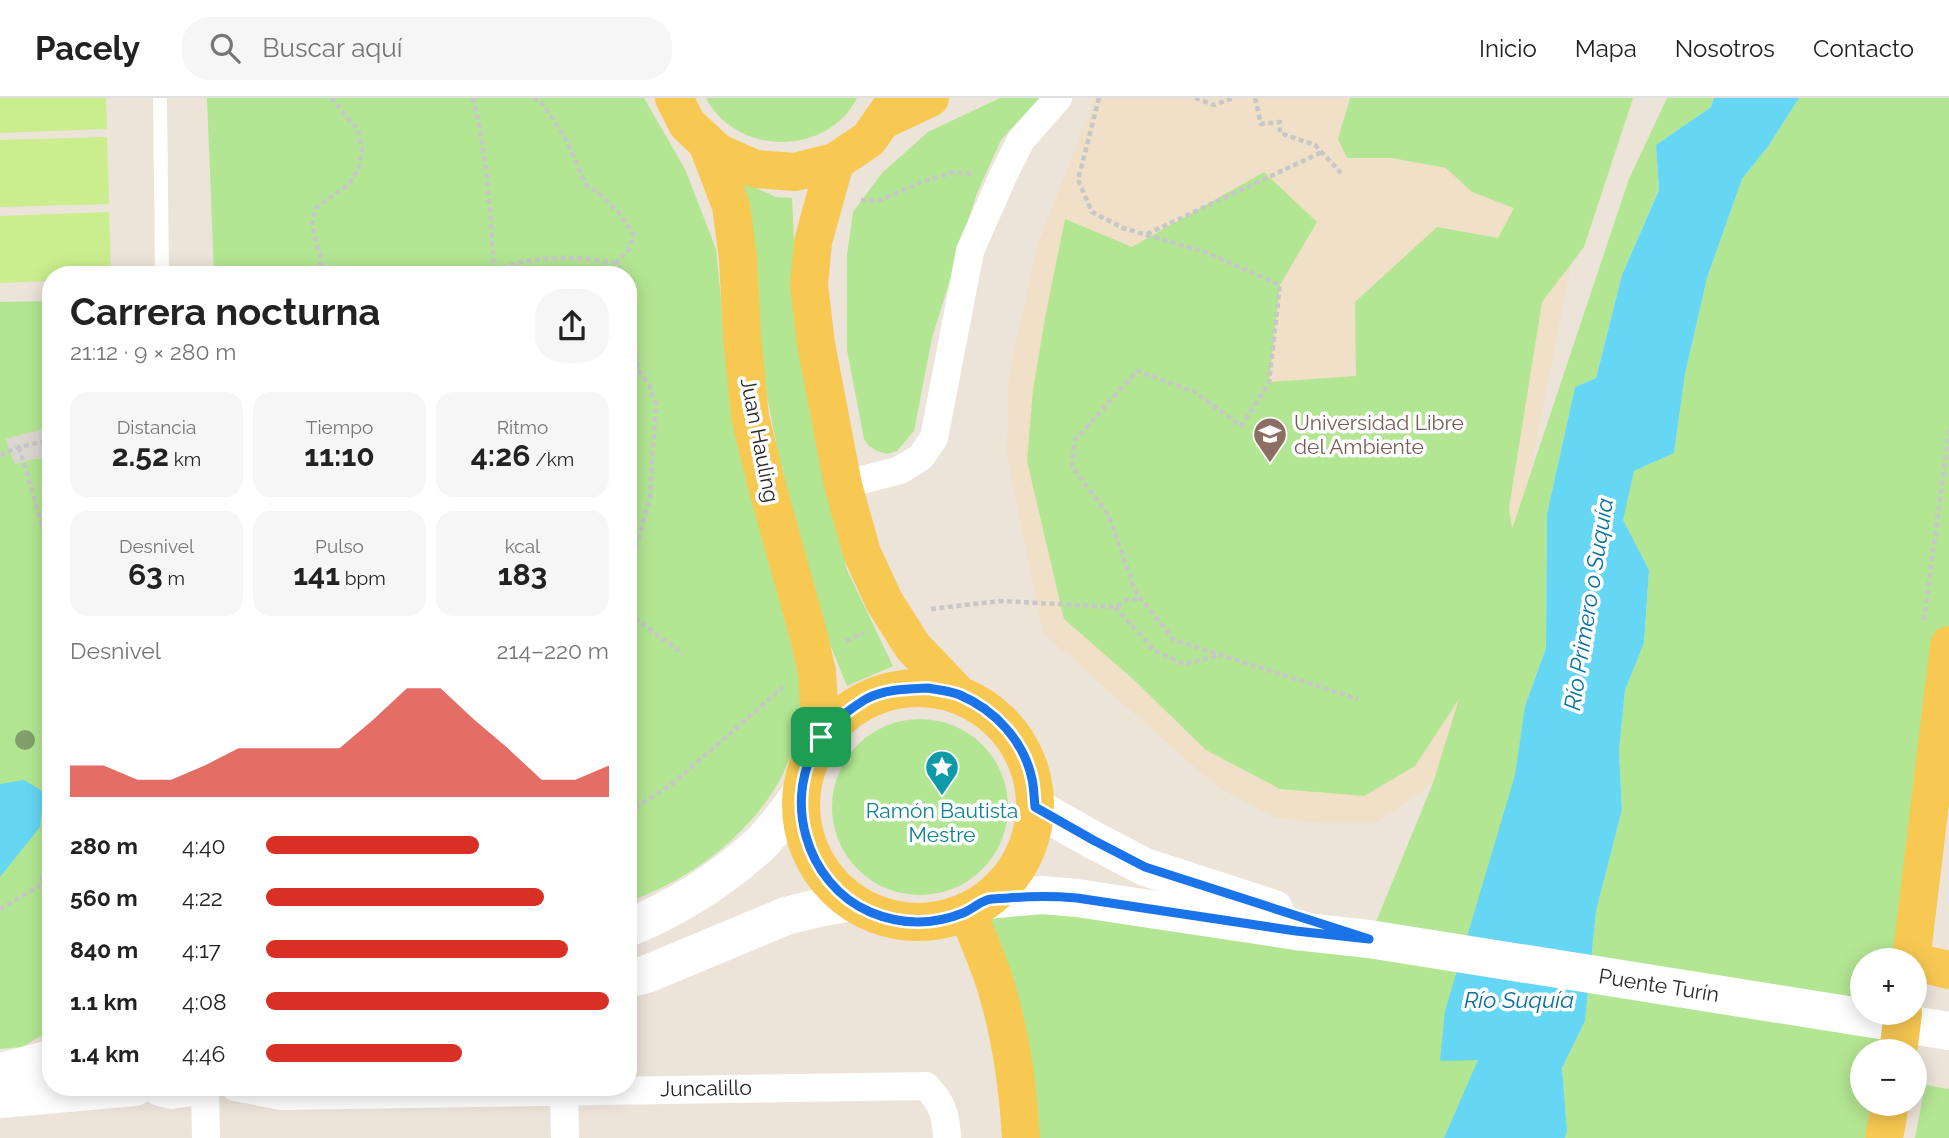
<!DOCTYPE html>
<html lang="es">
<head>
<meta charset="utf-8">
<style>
  :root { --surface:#fff; --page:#f6f6f6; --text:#222; --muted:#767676; --line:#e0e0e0; --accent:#d93025 }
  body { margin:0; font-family:Raleway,sans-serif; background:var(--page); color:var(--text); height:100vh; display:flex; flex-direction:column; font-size:26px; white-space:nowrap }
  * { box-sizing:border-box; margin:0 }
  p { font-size:23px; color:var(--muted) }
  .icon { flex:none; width:38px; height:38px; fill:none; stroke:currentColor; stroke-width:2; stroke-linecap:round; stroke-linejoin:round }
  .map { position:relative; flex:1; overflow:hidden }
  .sheet { position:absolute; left:42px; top:168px; width:595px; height:830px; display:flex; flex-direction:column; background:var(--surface); border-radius:28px; box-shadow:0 4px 18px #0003 }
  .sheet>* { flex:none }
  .buttons { position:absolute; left:1850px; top:850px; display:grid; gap:14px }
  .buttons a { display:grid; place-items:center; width:77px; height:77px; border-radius:50%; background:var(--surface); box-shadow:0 4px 18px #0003; font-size:35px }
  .pin { position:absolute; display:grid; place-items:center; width:60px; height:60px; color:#fff; margin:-30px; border-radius:14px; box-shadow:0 4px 10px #0006 }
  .round { display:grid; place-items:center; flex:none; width:74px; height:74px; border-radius:28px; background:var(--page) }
  .headline { display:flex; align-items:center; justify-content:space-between; height:119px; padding:0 28px }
  h1 { font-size:38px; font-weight:700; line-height:52px }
  .metrics { display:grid; grid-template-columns:repeat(3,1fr); gap:10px; height:119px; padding:7px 28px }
  .metrics div { display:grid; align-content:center; border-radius:18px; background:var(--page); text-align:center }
  .metrics b { font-size:30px; font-weight:700 }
  .metrics small { font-size:19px; font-weight:400 }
  .metrics p { font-size:19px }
  .chart { height:196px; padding:14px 28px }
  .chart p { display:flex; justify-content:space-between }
  .chart svg { width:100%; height:126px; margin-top:7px; fill:var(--accent); opacity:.7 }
  ul { padding:0 28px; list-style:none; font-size:23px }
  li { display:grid; grid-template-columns:112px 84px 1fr; align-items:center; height:52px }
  li i { height:18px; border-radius:9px; background:var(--accent) }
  header { display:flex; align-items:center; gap:42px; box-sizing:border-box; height:98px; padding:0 35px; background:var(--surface); border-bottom:2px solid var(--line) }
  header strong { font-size:33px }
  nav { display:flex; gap:38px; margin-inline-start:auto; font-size:24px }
  .search { width:490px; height:63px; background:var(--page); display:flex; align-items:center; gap:18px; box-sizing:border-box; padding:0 24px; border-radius:28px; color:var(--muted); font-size:26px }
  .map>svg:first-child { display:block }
  .education { fill:#efe0c7 }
  .green { fill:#b3e692 }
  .pitch { fill:#caee8d }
  .plaza { fill:#dcd6d0 }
  .water { fill:#65d6f4 }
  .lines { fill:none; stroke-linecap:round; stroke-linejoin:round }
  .path { stroke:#c7c7c7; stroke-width:4.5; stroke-dasharray:5 3.5; stroke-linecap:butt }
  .lane { stroke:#fff; stroke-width:14 }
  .street { stroke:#fff; stroke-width:28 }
  .secondary { stroke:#fff; stroke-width:38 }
  .primary { stroke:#f7c852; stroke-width:38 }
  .tree { fill:#829f6e }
  .route-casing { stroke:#fff; stroke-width:14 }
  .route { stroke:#1a73e8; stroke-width:9 }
  .labels { text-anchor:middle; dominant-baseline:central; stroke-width:7; stroke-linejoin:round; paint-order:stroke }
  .education-label { font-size:21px; fill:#785e54; stroke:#fff; text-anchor:start }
  .street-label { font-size:21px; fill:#282828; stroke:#fff }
  .culture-label { font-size:21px; fill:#0d838f; stroke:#fff }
  .water-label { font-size:23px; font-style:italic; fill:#06729e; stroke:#fff }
</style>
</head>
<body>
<header>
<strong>Pacely</strong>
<div class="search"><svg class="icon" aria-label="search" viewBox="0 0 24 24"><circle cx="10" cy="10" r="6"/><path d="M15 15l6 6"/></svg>Buscar aquí</div>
<nav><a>Inicio</a><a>Mapa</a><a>Nosotros</a><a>Contacto</a></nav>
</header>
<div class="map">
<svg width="1949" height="1040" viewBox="0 0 1949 1040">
  <rect width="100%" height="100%" fill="#ece3d9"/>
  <path class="education" d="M1095,0h540l-60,145 -45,230 -97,310 -57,40h-57l-46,-6 -58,-32 -172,-152 -36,-178 2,-80 29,-131z"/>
  <g class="green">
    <path d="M207,0h437l41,71 31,80 17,171 74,285c-8,24 -17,59 -30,80 -34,56 -89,95 -149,117v-627h-445l31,-2z"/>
    <path d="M706,0h151c-30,59 -121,58 -151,0z"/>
    <path d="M1000,0h44l-20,17 -23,25 -24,53 -45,145 -18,93 -17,20 -10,3 -10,-3 -8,-5 -5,-7 -17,-89v-95l6,-43 29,-39 46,-41z"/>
    <path d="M1350,0h283l-49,149 -42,55 -33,206 3,21 117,-350 38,-81h47l-3,9 -55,38 3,44 -37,86 -26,103 -21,9 -28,127 -1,134 -21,58 -46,354 -35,78h-423l-35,-238 383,39 64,-156 26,-84 -44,67 -51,30 -84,-7 -74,-39 -72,-70 -70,-61 -37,-158 6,-71 12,-72 20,-99 67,28 132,-75 53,50 -37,63 -11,97 87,-6 -1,-74 82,-75 61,11 16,-30 -42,-16 -26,-24 -54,-10h-45l-9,-19z"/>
    <path d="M1799,0h150v547l-38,316h-49v52l36,39h-36v52h28l-6,34h-319l2,-7 -5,-63 23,-47 11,-110 26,-101 -3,-59 6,-61 19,-47 5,-73 -27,-50 12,-49 40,-18 11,-79 22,-96 35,-99 27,-34z"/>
    <path d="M743,84l33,15 16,1 6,131 29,156 20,85 46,96 -46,20 -40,-98 -20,-88 -31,-161z"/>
    <path d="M51,203v729l-29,17 -22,2v-747z"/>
    <circle cx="920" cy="709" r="88"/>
    <path d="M1925,987l24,4v49h-34z"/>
  </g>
  <g class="pitch">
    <path d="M0,0h106l1,31 -107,4z"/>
    <path d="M107,39l2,67 -109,3v-67z"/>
    <path d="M109,114l2,63h-60v6l-51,2v-67z"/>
  </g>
  <path class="plaza" d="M51,329v31l-16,1 -20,5 -10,-25z"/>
  <g class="water">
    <path d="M1714,0h85l-30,47 -27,34 -35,99 -22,96 -11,79 -40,18 -11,49 26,50 -5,73 -19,47 -6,61 3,59 -26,101 -11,110 -23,47 5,63 -2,7h-121l34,-78 -38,1 5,-50 70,-236 10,-69 21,-58 1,-134 28,-127 21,-9 26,-103 37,-85 -3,-45 55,-38z"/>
    <path d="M24,682l20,12 -4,35 -40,50v-93z"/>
  </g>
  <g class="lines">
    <g class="path">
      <path d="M473,0c14,55 18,120 21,177"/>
      <path d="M533,0l9,5 23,34 21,48 13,8 22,22 13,21 -5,13 -13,14"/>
      <path d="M1099,0l-21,82 14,32 31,16 82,24 75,33 -11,98 -28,43 -46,-34 -58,-21 -62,69 -3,26 37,50 27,77 38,47 184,59"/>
      <path d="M1195,0l19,7 19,-7"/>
      <path d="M1255,0l6,26 19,-2v11l35,12 26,28"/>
      <path d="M861,102l14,1 8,-2 38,-17 33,-10 19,2"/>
      <path d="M1147,136l175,-82"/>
      <path d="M494,173c10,-3 21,-8 32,-10 29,-5 61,-3 90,2l8,12"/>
      <path d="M321,177l-1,-21 -6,-17 -2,-17 4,-12 33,-24 10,-16 3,-18 -4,-20 -27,-32"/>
      <path d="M628,197l10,75 11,15 7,19 -6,93 -14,50 -8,10"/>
      <path d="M19,349l32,108"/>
      <path d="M0,357l19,-8 32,-7"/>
      <path d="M1115,509l40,44 29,13 33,-8"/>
      <path d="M931,511l69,-8 115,6 11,-7 14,-1"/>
      <path d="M628,515l55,41"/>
      <path d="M1924,522l25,-190"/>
      <path d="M846,543l18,-8"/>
      <path d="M628,714l43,-27 112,-98"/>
      <path d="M0,811l39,-23 12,-26"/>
      <path d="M1857,989l5,-30"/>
    </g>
    <path class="lane" d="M160,0l2,177"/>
    <g class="street">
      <path d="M843,387l57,-15 21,-13 13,-19 36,-187 33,-75 18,-36 37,-42"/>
      <path d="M205,989l1,51"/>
      <path d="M235,989l46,9 645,-10c16,17 20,28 21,52"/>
      <path d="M564,992l1,48"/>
    </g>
    <g class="secondary">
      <path d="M1035,709l58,33 52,27 129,42"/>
      <path d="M986,802l56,-5 35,3 219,33 73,8 580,92"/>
      <path d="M628,830c46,-19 91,-47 128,-80 17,-15 31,-36 45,-54"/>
      <path d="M628,881l19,-5 139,-58 32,-8 34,-6"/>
      <path d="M0,974l51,-13"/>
      <path d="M160,989l11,3 21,-3"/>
      <path d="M0,1001l135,-12"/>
    </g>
    <g class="primary">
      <path d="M674,0l13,26 30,28 38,17 40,3 40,-10 34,-23 23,-33 2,-8"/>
      <path d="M881,23l49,-23"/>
      <path d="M707,45l24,63 7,52 4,78 8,81 17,69 42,151 8,35 4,65"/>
      <path d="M835,64l-22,80 -4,43 7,59 27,141 19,68 22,48 29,46 45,47"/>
      <circle cx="918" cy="707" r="117"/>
      <path d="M967,813c9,22 18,44 26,66 17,52 25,107 28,161"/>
      <path d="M1911,863l38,-316"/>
      <path d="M1914,864l35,8"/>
      <path d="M1898,954l5,-39"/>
      <path d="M1884,1040l6,-34"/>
    </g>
  </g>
  <circle class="tree" cx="25" cy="642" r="10"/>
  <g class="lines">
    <g class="route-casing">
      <path id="route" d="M928,590c10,2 22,3 32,7 35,15 64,46 72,84 2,9 2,19 3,28l58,33 52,27 224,72 -73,-8 -219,-33c-24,-2 -46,-2 -69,0 -7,1 -15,0 -21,2 -9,3 -16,10 -24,13 -30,12 -62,12 -93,-1 -65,-28 -90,-117 -48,-175 11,-16 28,-28 44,-38 19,-10 41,-10 62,-11z"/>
    </g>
    <use href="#route" class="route"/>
  </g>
  <defs>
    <g id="university-pin" transform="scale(1.75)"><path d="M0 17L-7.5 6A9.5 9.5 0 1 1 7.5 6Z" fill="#8d6e63" stroke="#fff"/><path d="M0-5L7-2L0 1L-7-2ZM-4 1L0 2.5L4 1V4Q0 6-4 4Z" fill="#fff"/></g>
    <g id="sight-pin" transform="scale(1.75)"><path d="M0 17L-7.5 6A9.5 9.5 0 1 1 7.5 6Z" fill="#0f9aa8" stroke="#fff"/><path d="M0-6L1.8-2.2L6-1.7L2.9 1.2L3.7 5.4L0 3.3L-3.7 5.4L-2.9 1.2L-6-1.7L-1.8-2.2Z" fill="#fff"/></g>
  </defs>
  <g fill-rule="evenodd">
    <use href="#university-pin" x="1270" y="336"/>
    <use href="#sight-pin" x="942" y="669"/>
  </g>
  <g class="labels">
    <g class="education-label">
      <text x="1294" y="324">Universidad Libre<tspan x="1294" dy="24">del Ambiente</tspan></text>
    </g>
    <g class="street-label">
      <text transform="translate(760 342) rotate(79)">Juan Hauling</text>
      <text transform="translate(1659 887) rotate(9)">Puente Turín</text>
      <text transform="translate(706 990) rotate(-1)">Juncalillo</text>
    </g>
    <g class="culture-label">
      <text x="942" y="712">Ramón Bautista<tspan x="942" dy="24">Mestre</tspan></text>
    </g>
    <g class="water-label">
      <text transform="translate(1588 506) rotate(-81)">Río Primero o Suquía</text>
      <text x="1519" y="901">Río Suquía</text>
    </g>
  </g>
</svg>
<div class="buttons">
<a>+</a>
<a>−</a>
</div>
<div class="pin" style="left:821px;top:639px;background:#1e9e55"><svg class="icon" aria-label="arrive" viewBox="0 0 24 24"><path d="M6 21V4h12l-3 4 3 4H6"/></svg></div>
<section class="sheet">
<div class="headline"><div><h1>Carrera nocturna</h1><p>21:12 · 9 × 280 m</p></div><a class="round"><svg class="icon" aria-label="share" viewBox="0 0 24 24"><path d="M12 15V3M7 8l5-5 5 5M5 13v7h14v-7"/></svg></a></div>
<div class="metrics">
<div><p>Distancia</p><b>2.52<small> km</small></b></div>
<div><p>Tiempo</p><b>11:10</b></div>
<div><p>Ritmo</p><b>4:26<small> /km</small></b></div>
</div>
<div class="metrics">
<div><p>Desnivel</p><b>63<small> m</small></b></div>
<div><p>Pulso</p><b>141<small> bpm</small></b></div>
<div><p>kcal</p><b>183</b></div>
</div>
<div class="chart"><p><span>Desnivel</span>214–220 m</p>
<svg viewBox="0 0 160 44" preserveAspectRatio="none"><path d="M0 44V33L10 33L20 38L30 38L40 33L50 27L60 27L70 27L80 27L90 17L100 6L110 6L120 17L130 27L140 38L150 38L160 33V44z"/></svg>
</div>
<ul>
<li><b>280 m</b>4:40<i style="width:62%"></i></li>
<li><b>560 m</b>4:22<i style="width:81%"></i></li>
<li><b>840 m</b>4:17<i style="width:88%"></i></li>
<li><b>1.1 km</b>4:08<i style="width:100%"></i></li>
<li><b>1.4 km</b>4:46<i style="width:57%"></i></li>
</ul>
</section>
</div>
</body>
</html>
